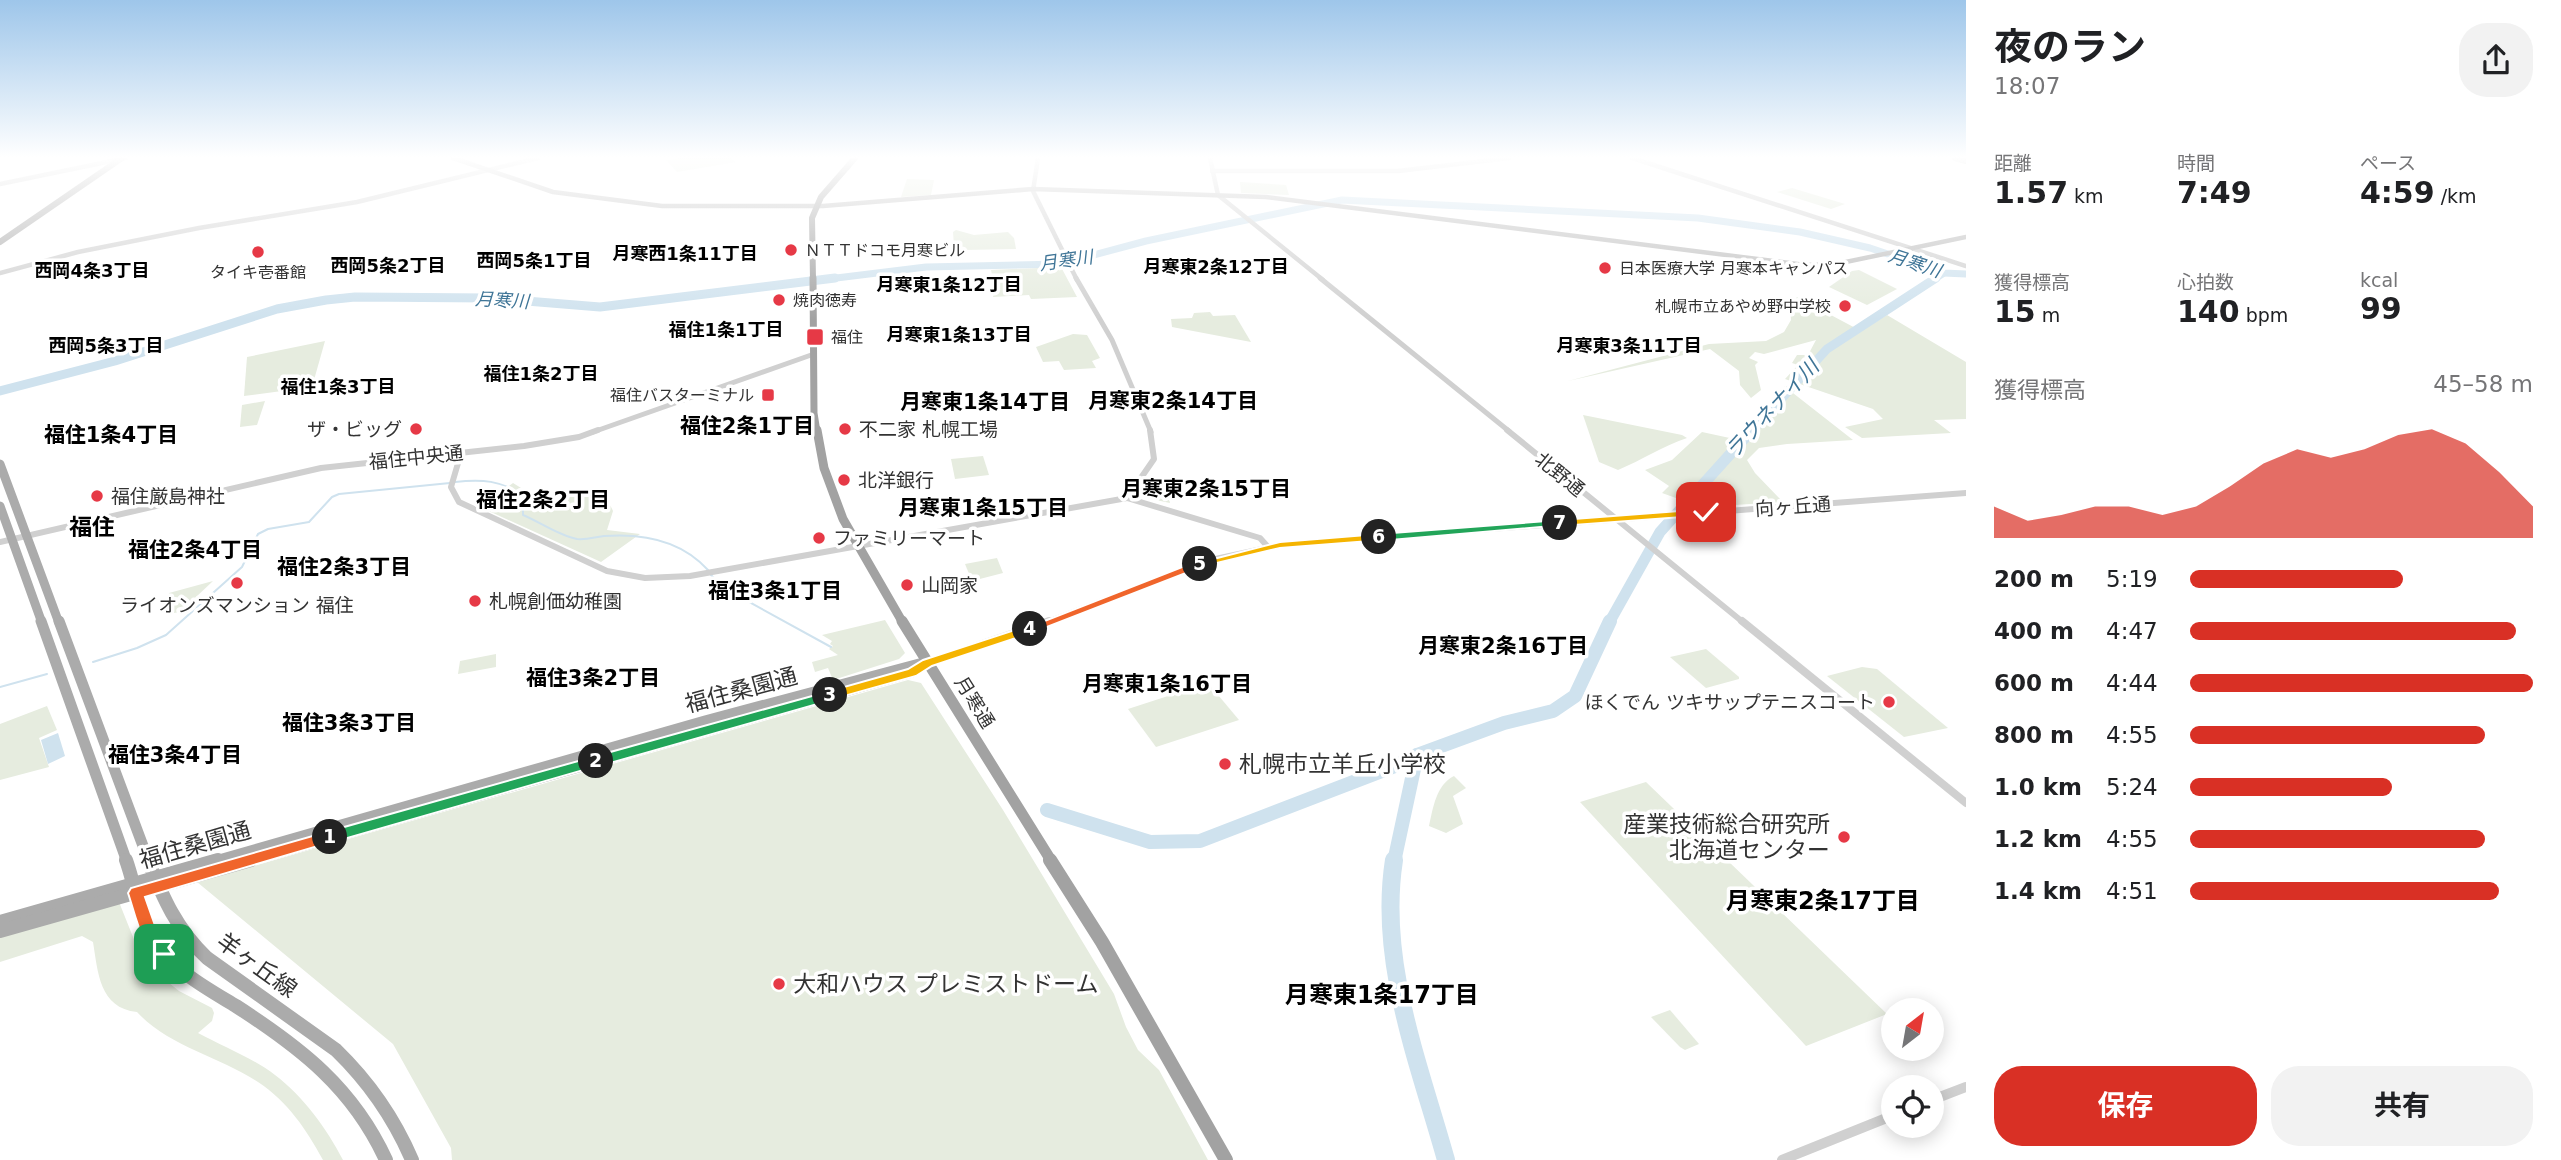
<!DOCTYPE html>
<html lang="ja">
<head>
<meta charset="utf-8">
<style>
  :root { --surface:#fff; --page:#f2f2f2; --text:#202124; --muted:#757577; --accent:#d93025 }
  body { margin:0; font-family:"DejaVu Sans","Noto Sans JP",sans-serif; background:var(--page); color:var(--text); height:100vh; display:flex; flex-direction:column; font-size:26px; white-space:nowrap }
  * { box-sizing:border-box; margin:0 }
  p { font-size:23px; color:var(--muted) }
  .icon { flex:none; width:38px; height:38px; fill:none; stroke:currentColor; stroke-width:2; stroke-linecap:round; stroke-linejoin:round }
  .map { position:relative; flex:1; overflow:hidden }
  .panel { display:flex; flex-direction:column; background:var(--surface); width:595px }
  .panel>* { flex:none }
  .needle { width:46px; rotate:31deg }
  .tools { position:absolute; left:1881px; top:998px; display:grid; gap:14px }
  .tools a { display:grid; place-items:center; width:63px; height:63px; border-radius:50%; background:var(--surface); box-shadow:0 4px 18px #0003; font-size:35px }
  .pin { position:absolute; display:grid; place-items:center; width:60px; height:60px; color:#fff; margin:-30px; border-radius:14px; box-shadow:0 4px 10px #0006 }
  .km { position:absolute; width:35px; height:35px; margin:-18px; border-radius:50%; background:#222; color:#fff; font-size:19px; line-height:35px; text-align:center }
  .round { display:grid; place-items:center; flex:none; width:74px; height:74px; border-radius:28px; background:var(--page) }
  .summary { display:flex; align-items:center; justify-content:space-between; height:119px; padding:0 28px }
  h1 { font-size:38px; font-weight:700; line-height:52px }
  .stats { display:grid; grid-template-columns:repeat(3,1fr); gap:10px; height:119px; padding:7px 28px }
  .stats div { display:grid; align-content:center }
  .stats b { font-size:30px; font-weight:700 }
  .stats small { font-size:19px; font-weight:400 }
  .stats p { font-size:19px }
  .chart { height:196px; padding:14px 28px }
  .chart p { display:flex; justify-content:space-between }
  .chart svg { width:100%; height:126px; margin-top:7px; fill:var(--accent); opacity:.7 }
  .cta { display:flex; gap:14px; margin-top:auto; padding:14px 28px }
  .cta a { flex:1; height:80px; border-radius:28px; background:var(--accent); color:#fff; font-size:28px; font-weight:700; line-height:80px; text-align:center }
  .cta a+a { background:var(--page); color:var(--text) }
  ul { padding:0 28px; list-style:none; font-size:23px }
  li { display:grid; grid-template-columns:112px 84px 1fr; align-items:center; height:52px }
  li i { height:18px; border-radius:9px; background:var(--accent) }
  main { display:flex; flex:1; min-height:0 }
  .map>svg:first-child { display:block }
  .green { fill:#e6ecdf }
  .water { fill:#cfe2ee }
  .lines { fill:none; stroke-linecap:round; stroke-linejoin:round }
  .stream { stroke:#cfe2ee; stroke-width:2 }
  .river-far4 { stroke:#cfe2ee; stroke-width:7 }
  .river-far3 { stroke:#cfe2ee; stroke-width:9 }
  .river-far2 { stroke:#cfe2ee; stroke-width:11 }
  .river-far1 { stroke:#cfe2ee; stroke-width:14 }
  .river { stroke:#cfe2ee; stroke-width:18 }
  .tertiary-far4 { stroke:#d0d0d0; stroke-width:4.5 }
  .tertiary-far3 { stroke:#d0d0d0; stroke-width:5 }
  .tertiary-far2 { stroke:#d0d0d0; stroke-width:6 }
  .tertiary-far1 { stroke:#d0d0d0; stroke-width:8 }
  .tertiary { stroke:#d0d0d0; stroke-width:10 }
  .secondary { stroke:#bdbdbd; stroke-width:4.5 }
  .primary-far3 { stroke:#ababab; stroke-width:6 }
  .primary-far2 { stroke:#ababab; stroke-width:9 }
  .primary-far1 { stroke:#ababab; stroke-width:11 }
  .primary { stroke:#ababab; stroke-width:14 }
  .trunk-far4 { stroke:#a2a2a2; stroke-width:6 }
  .trunk-far3 { stroke:#a2a2a2; stroke-width:7 }
  .trunk-far2 { stroke:#a2a2a2; stroke-width:9 }
  .trunk-far1 { stroke:#a2a2a2; stroke-width:11 }
  .trunk { stroke:#a2a2a2; stroke-width:14 }
  .split-1 { fill:#f0652b; stroke:#fff; stroke-width:2 }
  .split-2 { fill:#22a559; stroke:#fff; stroke-width:2 }
  .split-3 { fill:#22a559; stroke:#fff; stroke-width:2 }
  .split-4 { fill:#f5b400; stroke:#fff; stroke-width:2 }
  .split-5 { fill:#f0652b; stroke:#fff; stroke-width:2 }
  .split-6 { fill:#f5b400; stroke:#fff; stroke-width:2 }
  .split-7 { fill:#22a559; stroke:#fff; stroke-width:2 }
  .split-8 { fill:#f5b400; stroke:#fff; stroke-width:2 }
  .poi-dot { fill:#e63946; stroke:#fff; stroke-width:2.5 }
  .labels { text-anchor:middle; dominant-baseline:central; stroke-width:7; stroke-linejoin:round; paint-order:stroke }
  .far-poi-label { font-size:16px; fill:#333; stroke:#fff; text-anchor:start }
  .far-neighbourhood-label { font-size:18px; font-weight:bold; fill:#000; stroke:#fff }
  .far-water-label { font-size:18px; font-style:italic; fill:#3f7597; stroke:#fff }
  .poi-label { font-size:19px; fill:#333; stroke:#fff; text-anchor:start }
  .street-label { font-size:19px; fill:#333; stroke:#fff }
  .neighbourhood-label { font-size:21px; font-weight:bold; fill:#000; stroke:#fff }
  .water-label { font-size:21px; font-style:italic; fill:#3f7597; stroke:#fff }
  .quarter-label { font-size:23px; font-weight:bold; fill:#000; stroke:#fff }
  .near-street-label { font-size:23px; fill:#333; stroke:#fff }
  .near-poi-label { font-size:23px; fill:#333; stroke:#fff; text-anchor:start }
  .near-neighbourhood-label { font-size:24px; font-weight:bold; fill:#000; stroke:#fff }
</style>
</head>
<body>
<main>
<div class="map">
<svg width="1966" height="1160" viewBox="0 0 1966 1160">
  <rect width="100%" height="100%" fill="#fff"/>
  <g class="green">
    <path d="M680,158h51l5,4 -59,10 -11,-12z"/>
    <path d="M907,179l27,1 -3,15 -30,2z"/>
    <path d="M1240,182l46,3 3,10 -48,-2z"/>
    <path d="M1792,188l53,16 -14,5 -54,-17z"/>
    <path d="M956,230l18,5 34,-3 6,6 2,11 -52,1 -2,-4h-8l-1,-14z"/>
    <path d="M1061,267l16,30 -46,2 -2,-4 -36,2 2,-8 -4,-19z"/>
    <path d="M1859,270l38,19 -30,16 -38,-18 23,-16z"/>
    <path d="M1797,297l64,34 26,-16 79,47v57l-32,1 17,13 -89,5 -17,-11 38,-8 -10,-10 -88,-30 13,-14 -6,-2 5,-8h11l8,-15 -52,14 -9,-2 -6,6 9,4 -3,3 6,25 -10,8 -11,-13 -1,-14 -29,-22 -142,32 141,-37 57,-3 18,-9 7,-12 -1,-14z"/>
    <path d="M1210,312l3,4 22,-1 16,27 -79,-15 -1,-8 21,-1 2,-5z"/>
    <path d="M1073,334l14,1 13,23 -8,3 4,7 -32,2 -5,-9 -16,1 -7,-15z"/>
    <path d="M325,341l-13,46 -68,9 3,-39z"/>
    <path d="M1784,386l69,54 -66,4 -28,4 -12,12 8,13 28,29 -82,5 -39,-14 7,-7 -24,-16 27,-10 30,-28 37,8z"/>
    <path d="M265,401l-8,24 -17,2 2,-22z"/>
    <path d="M1583,415l99,20 5,3c-24,8 -45,22 -69,32l-19,-8z"/>
    <path d="M983,456l6,19 -34,4 -4,-20z"/>
    <path d="M1153,479l14,11 3,13 -28,-6 -3,-4 9,-13z"/>
    <path d="M513,483l21,13c26,-6 66,-16 79,15l-6,19 33,4 -39,28 -121,-55z"/>
    <path d="M997,558l6,15 -31,8 -7,-17z"/>
    <path d="M213,581l-33,31 -13,2 2,-21z"/>
    <path d="M885,620l20,33 -6,6 -66,21 -5,-12 -13,4 -3,-10 26,-7 -9,-6 4,-3 -3,-2 2,-3 -10,-6z"/>
    <path d="M1706,649l33,28v2l-33,9 -36,-31z"/>
    <path d="M496,654v13l-38,7 2,-13z"/>
    <path d="M1862,667l15,2 71,59 -44,9 -77,-61z"/>
    <path d="M908,680l13,3 82,127 111,184 12,33 12,23 21,20 49,90h-756l-1,-12 -58,-104 -196,-162z"/>
    <path d="M1208,683l31,37 -83,27 -28,-38z"/>
    <path d="M47,706l10,24 -18,8 10,29 -49,13v-56z"/>
    <path d="M1454,776l12,12 -13,8 10,28 -17,9 -17,-7c4,-18 7,-41 25,-50z"/>
    <path d="M1646,782l241,232 -81,32 -226,-244z"/>
    <path d="M119,902l24,60 36,29 33,17 2,5 -2,8 -14,12c24,13 55,25 77,42 28,21 52,54 68,85h-20c-17,-31 -35,-58 -65,-78 -38,-25 -90,-36 -121,-70 -38,-4 -39,-40 -44,-70l-11,-6 -82,26v-27z"/>
    <path d="M1670,1010l29,34 -14,6 -5,-3 -29,-30z"/>
  </g>
  <path class="water" d="M58,733l7,23 -17,8 -7,-24z"/>
  <g class="lines">
    <g class="stream">
      <path d="M455,482c26,-3 47,-2 68,14v19c17,7 36,21 54,24 9,1 19,-2 27,-3 40,-3 77,4 104,34"/>
      <path d="M711,575l11,12 109,60"/>
      <path d="M93,662l44,-14 29,-13 76,-68 16,-33 10,-5 41,-7 23,-25 7,-3 111,-11"/>
      <path d="M0,687l47,-13"/>
    </g>
    <g class="river-far4">
      <path d="M820,280l106,-13 134,-3 86,-23 196,-41 356,18 102,14 70,16 74,25 22,1"/>
      <path d="M1933,280l11,-7"/>
    </g>
    <g class="river-far3">
      <path d="M0,391l115,-30 162,-52 49,-9 29,-3 135,1 110,9 235,-29"/>
      <path d="M1751,432l76,-83 109,-71"/>
    </g>
    <path class="river-far2" d="M1609,623l51,-91 92,-102"/>
    <g class="river-far1">
      <path d="M1047,810l103,32 50,-1 195,-75 22,-11 87,-32 49,-12 22,-15 35,-75"/>
      <path d="M1394,862l23,-107"/>
    </g>
    <path class="river" d="M1394,860c-16,102 25,203 52,300"/>
    <g class="tertiary-far4">
      <path d="M1038,158l-5,33 44,89"/>
      <path d="M1210,158l8,37 105,85"/>
      <path d="M1632,158l334,108"/>
      <path d="M1212,171h186l111,-13"/>
      <path d="M0,184l126,-26"/>
      <path d="M0,273l78,-21 121,-24 158,-26 181,-44"/>
    </g>
    <g class="tertiary-far3">
      <path d="M1076,278l36,62 39,92"/>
      <path d="M1320,278l190,154"/>
      <path d="M593,432l221,-78"/>
    </g>
    <g class="tertiary-far2">
      <path d="M1150,430l4,29 -27,39 133,40 8,9"/>
      <path d="M1507,430l237,193"/>
      <path d="M461,453l-10,34 8,15 148,69 38,7 45,-2 437,-78"/>
      <path d="M0,542l321,-74 203,-22 55,-9 19,-7"/>
      <path d="M1045,623l161,-62 74,-16 686,-52"/>
    </g>
    <g class="tertiary-far1">
      <path d="M1742,621l224,182"/>
      <path d="M927,663l122,-42"/>
    </g>
    <g class="tertiary">
      <path d="M1932,1100l34,-13"/>
      <path d="M1782,1160l112,-45"/>
    </g>
    <path class="secondary" d="M453,158l100,34 109,14h161l210,-17 233,8 539,68 31,-1 130,-27"/>
    <g class="primary-far3">
      <path d="M1955,158l11,3"/>
      <path d="M0,242l122,-84"/>
    </g>
    <g class="primary-far2">
      <path d="M0,464l59,159"/>
      <path d="M0,506l42,117"/>
    </g>
    <g class="primary-far1">
      <path d="M41,621l86,241"/>
      <path d="M59,621l90,241"/>
      <path d="M212,862l493,-141 218,-58"/>
      <path d="M245,862l667,-190 15,-9"/>
    </g>
    <g class="primary">
      <path d="M126,860c10,28 13,60 31,84 19,28 51,45 79,62 65,42 117,82 150,154"/>
      <path d="M148,860c15,38 29,70 59,98l129,92c33,32 58,68 76,110"/>
      <path d="M0,922l218,-62"/>
      <path d="M0,931l251,-71"/>
    </g>
    <path class="trunk-far4" d="M813,280l-1,-62 9,-21 34,-39"/>
    <path class="trunk-far3" d="M813,278l1,135 3,19"/>
    <path class="trunk-far2" d="M817,430l7,38 19,51 60,104"/>
    <path class="trunk-far1" d="M902,621l150,241"/>
    <path class="trunk" d="M1050,860l52,82 124,218"/>
  </g>
  <linearGradient id="sky" x2="0" y2="1"><stop stop-color="#9ec6ea"/><stop offset="0.49" stop-color="#fff"/><stop offset="1" stop-color="#fff" stop-opacity="0"/></linearGradient>
  <rect width="1966" height="320" fill="url(#sky)"/>
  <path class="split-1" d="M330,831l5,2 2,4 -2,4 -190,56 12,34 15,23 -2,5 -6,2c-22,-8 -29,-48 -36,-68l3,-5z"/>
  <path class="split-2" d="M596,756l7,5 -2,4 -271,78 -8,-6 8,-6z"/>
  <path class="split-3" d="M830,691l7,4 -2,4 -239,68 -7,-6 7,-5z"/>
  <path class="split-4" d="M1030,625l4,1v6l-102,34 -16,10 -86,24 -6,-5 2,-3 82,-23 15,-9z"/>
  <path class="split-5" d="M1200,560l5,4 -1,2 -170,66h-8l-2,-3z"/>
  <path class="split-6" d="M1379,534l4,1v5l-103,8 -80,19 -6,-3 86,-22z"/>
  <path class="split-7" d="M1560,520l3,1v4l-184,16 -5,-4 5,-3z"/>
  <path class="split-8" d="M1706,509l5,3 -1,3 -150,11 -6,-3 6,-3z"/>
  <g class="poi-dot">
    <circle cx="791" cy="250" r="7"/>
    <circle cx="258" cy="252" r="7"/>
    <circle cx="1605" cy="268" r="7"/>
    <circle cx="779" cy="300" r="7"/>
    <circle cx="1845" cy="306" r="7"/>
    <rect x="806" y="328" width="18" height="18" rx="3.5"/>
    <rect x="761" y="388" width="14" height="14" rx="3.5"/>
    <circle cx="416" cy="429" r="7"/>
    <circle cx="845" cy="429" r="7"/>
    <circle cx="844" cy="480" r="7"/>
    <circle cx="97" cy="496" r="7"/>
    <circle cx="819" cy="538" r="7"/>
    <circle cx="237" cy="583" r="7"/>
    <circle cx="907" cy="585" r="7"/>
    <circle cx="475" cy="601" r="7"/>
    <circle cx="1889" cy="702" r="7"/>
    <circle cx="1225" cy="764" r="7"/>
    <circle cx="1844" cy="837" r="7"/>
    <circle cx="779" cy="984" r="7"/>
  </g>
  <g class="labels">
    <g class="far-poi-label">
      <text x="805" y="250">ＮＴＴドコモ月寒ビル</text>
      <text x="1619" y="268">日本医療大学 月寒本キャンパス</text>
      <text x="258" y="272" text-anchor="middle">タイキ壱番館</text>
      <text x="793" y="300">焼肉徳寿</text>
      <text x="1831" y="306" text-anchor="end">札幌市立あやめ野中学校</text>
      <text x="831" y="337">福住</text>
      <text x="754" y="395" text-anchor="end">福住バスターミナル</text>
    </g>
    <g class="far-neighbourhood-label">
      <text x="685" y="253">月寒西1条11丁目</text>
      <text x="534" y="260">西岡5条1丁目</text>
      <text x="388" y="265">西岡5条2丁目</text>
      <text x="1216" y="266">月寒東2条12丁目</text>
      <text x="92" y="270">西岡4条3丁目</text>
      <text x="949" y="284">月寒東1条12丁目</text>
      <text x="726" y="329">福住1条1丁目</text>
      <text x="959" y="334">月寒東1条13丁目</text>
      <text x="106" y="345">西岡5条3丁目</text>
      <text x="1629" y="345">月寒東3条11丁目</text>
      <text x="541" y="373">福住1条2丁目</text>
      <text x="338" y="386">福住1条3丁目</text>
    </g>
    <g class="far-water-label">
      <text transform="translate(1066 260) rotate(-8)">月寒川</text>
      <text transform="translate(1915 263) rotate(18)">月寒川</text>
      <text transform="translate(502 300) rotate(3)">月寒川</text>
    </g>
    <g class="poi-label">
      <text x="402" y="429" text-anchor="end">ザ・ビッグ</text>
      <text x="859" y="429">不二家 札幌工場</text>
      <text x="858" y="480">北洋銀行</text>
      <text x="111" y="496">福住厳島神社</text>
      <text x="833" y="538">ファミリーマート</text>
      <text x="921" y="585">山岡家</text>
      <text x="489" y="601">札幌創価幼稚園</text>
      <text x="237" y="605" text-anchor="middle">ライオンズマンション 福住</text>
      <text x="1875" y="702" text-anchor="end">ほくでん ツキサップテニスコート</text>
    </g>
    <g class="street-label">
      <text transform="translate(416 457) rotate(-6)">福住中央通</text>
      <text transform="translate(1560 474) rotate(39)">北野通</text>
      <text transform="translate(1793 506) rotate(-4)">向ヶ丘通</text>
      <text transform="translate(975 702) rotate(58)">月寒通</text>
    </g>
    <g class="neighbourhood-label">
      <text x="1173" y="401">月寒東2条14丁目</text>
      <text x="985" y="402">月寒東1条14丁目</text>
      <text x="747" y="426">福住2条1丁目</text>
      <text x="111" y="435">福住1条4丁目</text>
      <text x="1206" y="489">月寒東2条15丁目</text>
      <text x="543" y="500">福住2条2丁目</text>
      <text x="983" y="508">月寒東1条15丁目</text>
      <text x="195" y="550">福住2条4丁目</text>
      <text x="344" y="567">福住2条3丁目</text>
      <text x="775" y="591">福住3条1丁目</text>
      <text x="1503" y="646">月寒東2条16丁目</text>
      <text x="593" y="678">福住3条2丁目</text>
      <text x="1167" y="684">月寒東1条16丁目</text>
      <text x="349" y="723">福住3条3丁目</text>
      <text x="175" y="755">福住3条4丁目</text>
    </g>
    <g class="water-label">
      <text transform="translate(1772 409) rotate(-47)">ラウネナイ川</text>
    </g>
    <g class="quarter-label">
      <text x="92" y="527">福住</text>
    </g>
    <g class="near-street-label">
      <text transform="translate(741 690) rotate(-15)">福住桑園通</text>
      <text transform="translate(195 845) rotate(-16)">福住桑園通</text>
      <text transform="translate(257 965) rotate(36)">羊ヶ丘線</text>
    </g>
    <g class="near-poi-label">
      <text x="1239" y="764">札幌市立羊丘小学校</text>
      <text x="1830" y="824" text-anchor="end">産業技術総合研究所<tspan x="1830" dy="26">北海道センター</tspan></text>
      <text x="793" y="984">大和ハウス プレミストドーム</text>
    </g>
    <g class="near-neighbourhood-label">
      <text x="1823" y="901">月寒東2条17丁目</text>
      <text x="1382" y="995">月寒東1条17丁目</text>
    </g>
  </g>
</svg>
<div class="tools">
<a><svg class="needle" viewBox="-14 -14 28 28"><path d="M0-13l5 13h-10z" fill="#e53935"/><path d="M0 13l5-13h-10z" fill="#757577"/></svg></a>
<a><svg class="icon" aria-label="locate" viewBox="0 0 24 24"><circle cx="12" cy="12" r="6"/><path d="M12 2v4M12 18v4M2 12h4M18 12h4"/></svg></a>
</div>
<div class="pin" style="left:164px;top:954px;background:#1e9e55"><svg class="icon" aria-label="arrive" viewBox="0 0 24 24"><path d="M6 21V4h12l-3 4 3 4H6"/></svg></div>
<div class="pin" style="left:1706px;top:512px;background:#d93025"><svg class="icon" aria-label="check" viewBox="0 0 24 24"><path d="M5 12l5 5 9-10"/></svg></div>
<b class="km" style="left:330px;top:837px">1</b>
<b class="km" style="left:596px;top:761px">2</b>
<b class="km" style="left:830px;top:695px">3</b>
<b class="km" style="left:1030px;top:629px">4</b>
<b class="km" style="left:1200px;top:564px">5</b>
<b class="km" style="left:1379px;top:537px">6</b>
<b class="km" style="left:1560px;top:523px">7</b>
</div>
<section class="panel">
<div class="summary"><div><h1>夜のラン</h1><p>18:07</p></div><a class="round"><svg class="icon" aria-label="share" viewBox="0 0 24 24"><path d="M12 15V3M7 8l5-5 5 5M5 13v7h14v-7"/></svg></a></div>
<div class="stats">
<div><p>距離</p><b>1.57<small> km</small></b></div>
<div><p>時間</p><b>7:49</b></div>
<div><p>ペース</p><b>4:59<small> /km</small></b></div>
</div>
<div class="stats">
<div><p>獲得標高</p><b>15<small> m</small></b></div>
<div><p>心拍数</p><b>140<small> bpm</small></b></div>
<div><p>kcal</p><b>99</b></div>
</div>
<div class="chart"><p><span>獲得標高</span>45–58 m</p>
<svg viewBox="0 0 160 44" preserveAspectRatio="none"><path d="M0 44V33L10 38L20 36L30 33L40 33L50 36L60 33L70 26L80 18L90 13L100 16L110 13L120 8L130 6L140 11L150 21L160 33V44z"/></svg>
</div>
<ul>
<li><b>200 m</b>5:19<i style="width:62%"></i></li>
<li><b>400 m</b>4:47<i style="width:95%"></i></li>
<li><b>600 m</b>4:44<i style="width:100%"></i></li>
<li><b>800 m</b>4:55<i style="width:86%"></i></li>
<li><b>1.0 km</b>5:24<i style="width:59%"></i></li>
<li><b>1.2 km</b>4:55<i style="width:86%"></i></li>
<li><b>1.4 km</b>4:51<i style="width:90%"></i></li>
</ul>
<div class="cta"><a>保存</a><a>共有</a></div>
</section>
</main>
</body>
</html>
